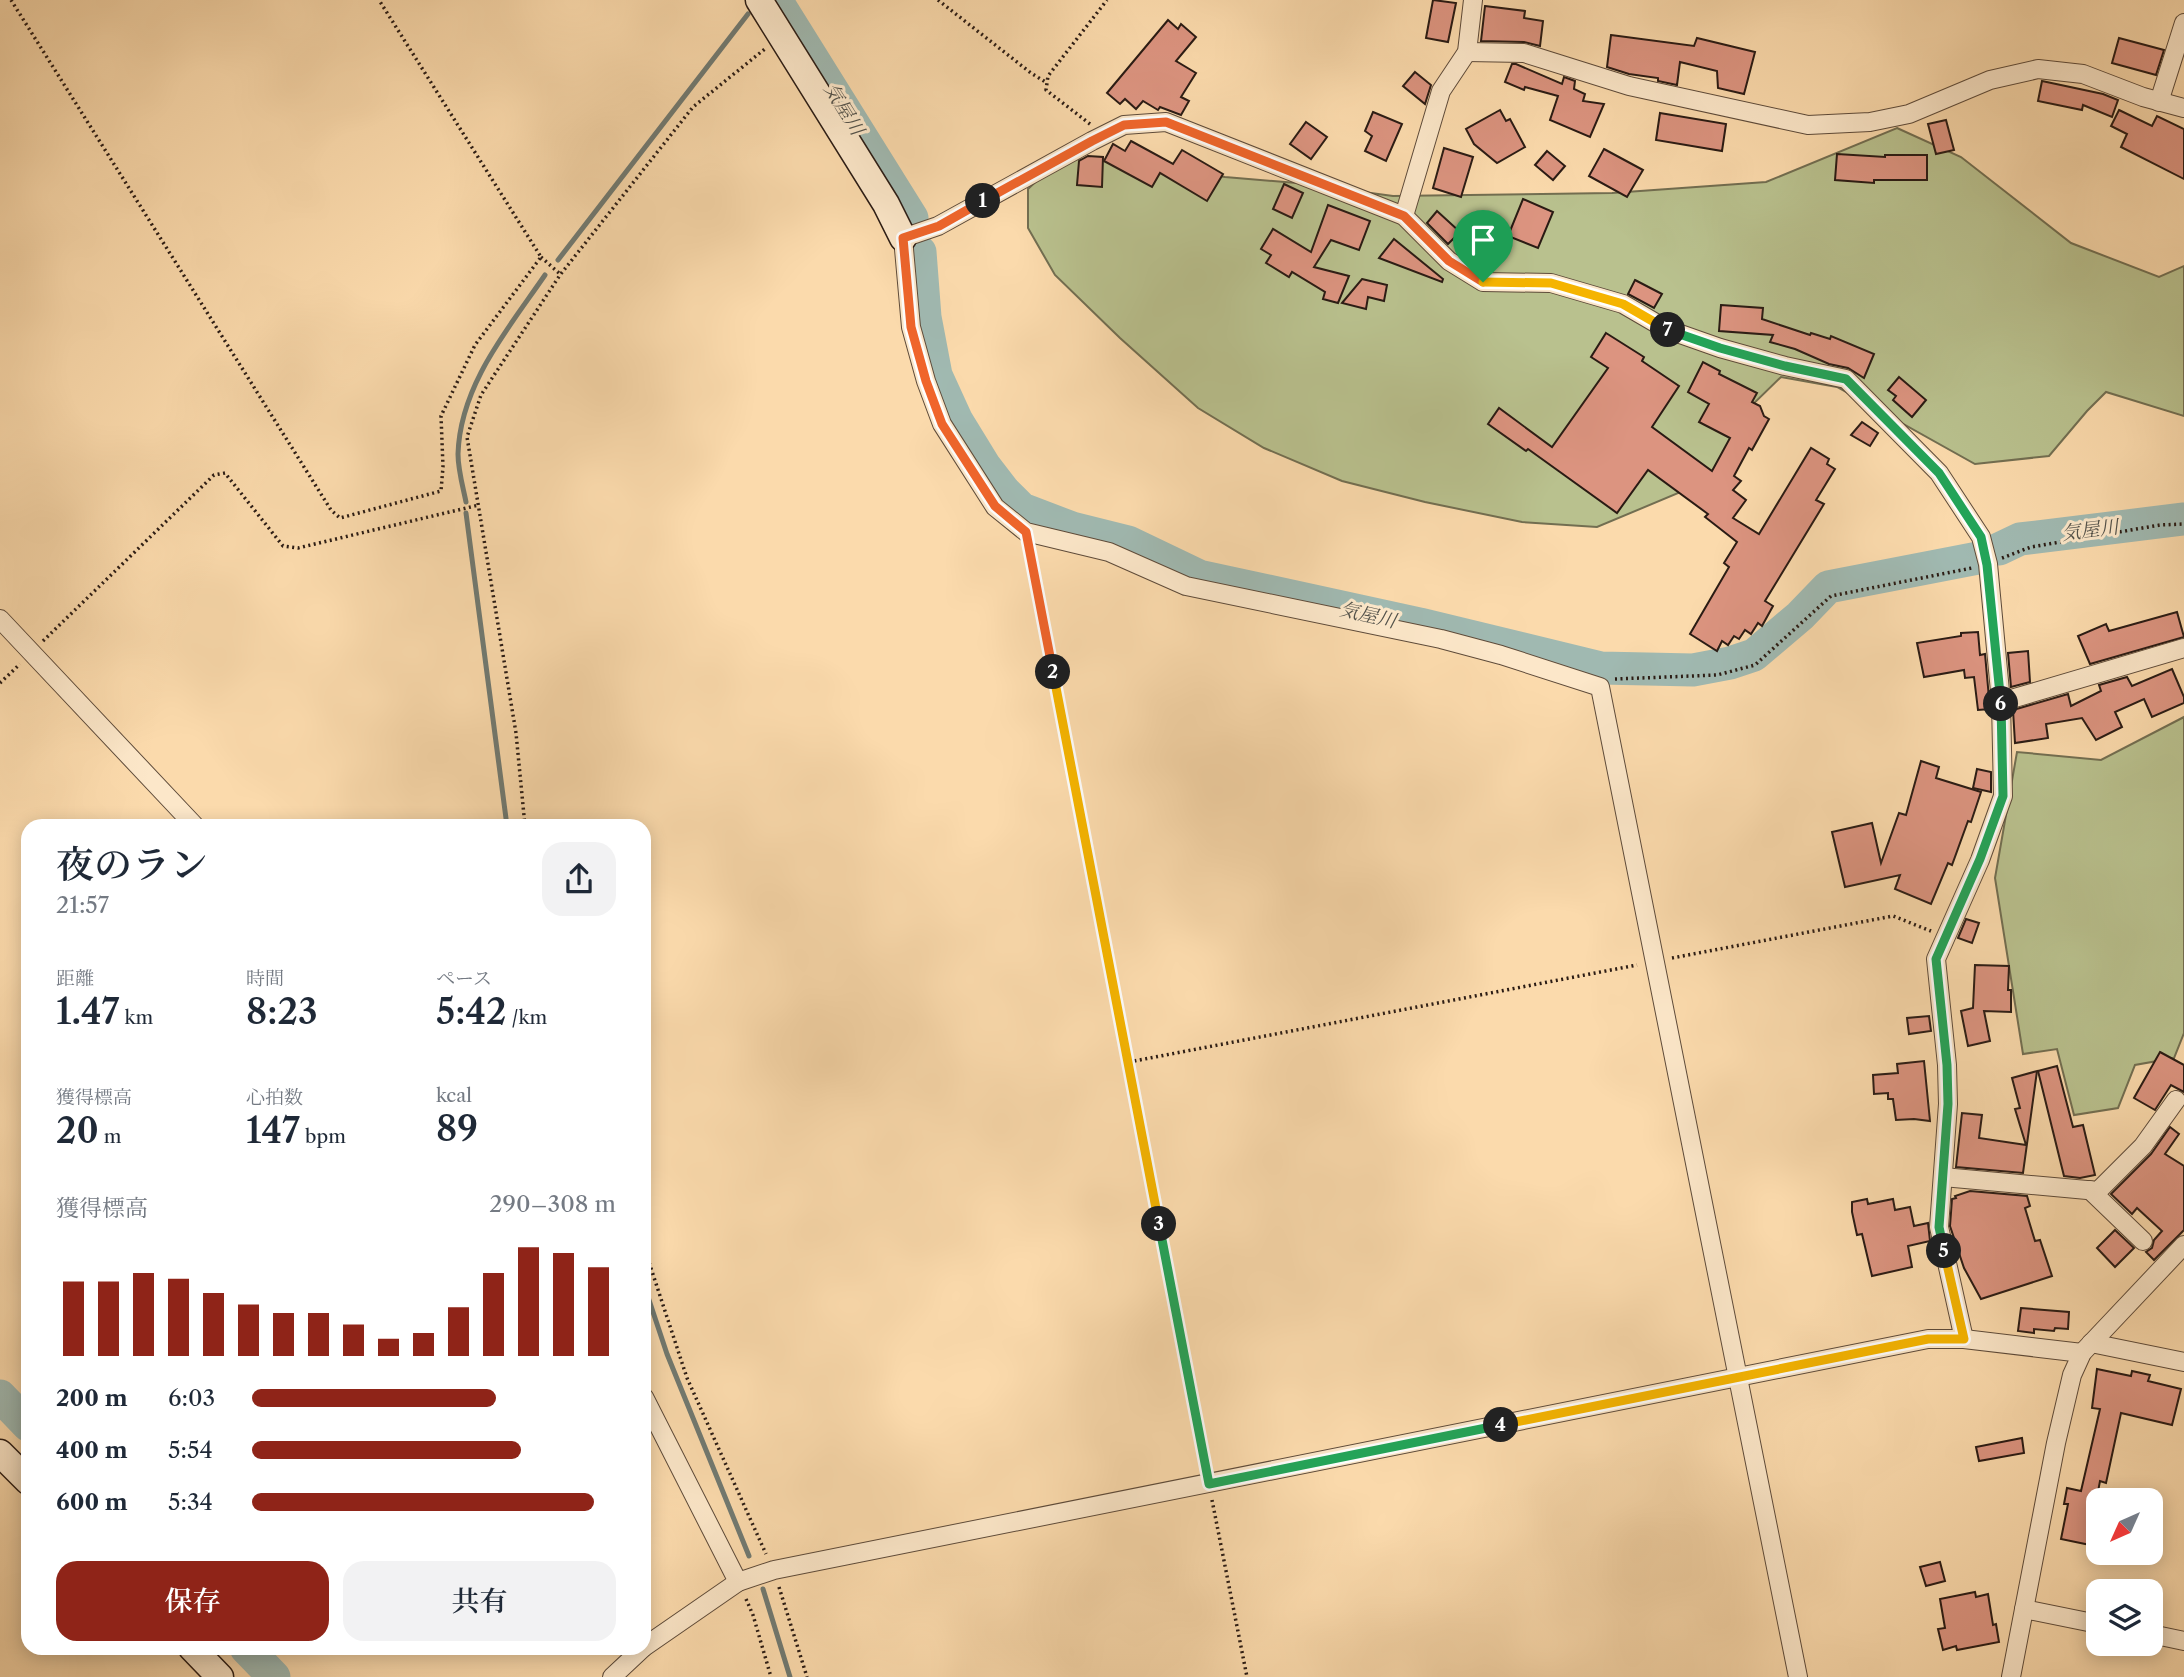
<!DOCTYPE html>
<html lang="ja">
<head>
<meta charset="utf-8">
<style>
  :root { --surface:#fff; --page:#f2f2f3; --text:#1f2937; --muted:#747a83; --accent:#8f2418 }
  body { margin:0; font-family:"Libre Caslon Text","Noto Serif JP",serif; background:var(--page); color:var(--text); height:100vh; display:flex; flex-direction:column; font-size:26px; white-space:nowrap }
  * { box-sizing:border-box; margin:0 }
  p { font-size:23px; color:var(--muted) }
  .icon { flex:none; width:38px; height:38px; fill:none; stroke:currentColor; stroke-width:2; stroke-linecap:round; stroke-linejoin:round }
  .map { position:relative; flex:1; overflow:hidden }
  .panel { position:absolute; left:21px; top:819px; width:630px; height:836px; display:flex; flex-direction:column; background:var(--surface); border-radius:21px; box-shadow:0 4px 18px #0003 }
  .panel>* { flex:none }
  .needle { width:46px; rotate:225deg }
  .tools { position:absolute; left:2086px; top:1488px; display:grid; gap:14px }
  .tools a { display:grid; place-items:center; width:77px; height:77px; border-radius:14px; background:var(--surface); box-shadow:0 4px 18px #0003; font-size:35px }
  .pin { position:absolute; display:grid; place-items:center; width:60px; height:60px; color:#fff; margin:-72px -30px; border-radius:50% 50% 50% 0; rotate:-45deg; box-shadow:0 0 7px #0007 }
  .pin .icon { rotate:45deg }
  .km { position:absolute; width:35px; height:35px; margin:-18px; border-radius:50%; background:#222; color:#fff; font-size:19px; line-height:35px; text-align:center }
  .round { display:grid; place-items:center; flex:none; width:74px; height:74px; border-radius:21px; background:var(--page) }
  .headline { display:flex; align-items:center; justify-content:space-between; height:119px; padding:0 35px }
  h1 { font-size:38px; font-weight:600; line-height:52px }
  .stats { display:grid; grid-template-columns:repeat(3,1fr); gap:10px; height:119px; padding:7px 35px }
  .stats div { display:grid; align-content:center }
  .stats b { font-size:35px; font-weight:600 }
  .stats small { font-size:19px; font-weight:400 }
  .stats p { font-size:19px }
  .chart { height:196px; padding:14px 35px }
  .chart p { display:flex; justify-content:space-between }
  .chart svg { width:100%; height:126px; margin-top:7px; stroke:var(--accent); stroke-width:6 }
  .cta { display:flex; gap:14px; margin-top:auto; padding:14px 35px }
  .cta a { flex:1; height:80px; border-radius:21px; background:var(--accent); color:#fff; font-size:28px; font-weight:600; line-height:80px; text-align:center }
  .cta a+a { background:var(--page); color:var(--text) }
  ul { padding:0 35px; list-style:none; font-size:23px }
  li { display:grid; grid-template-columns:112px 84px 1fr; align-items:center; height:52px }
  li i { height:18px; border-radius:9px; background:var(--accent) }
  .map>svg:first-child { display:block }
  .green { fill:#b9c18e; stroke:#726e51; stroke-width:2 }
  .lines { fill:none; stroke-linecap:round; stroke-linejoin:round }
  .stream { stroke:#717a72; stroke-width:5 }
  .river { stroke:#a0b9b1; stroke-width:33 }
  .building { fill:#dc9480; stroke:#2a1b14; stroke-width:2 }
  .street-casing { stroke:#5e4b3a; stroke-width:20 }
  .secondary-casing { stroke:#2a1b14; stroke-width:29 }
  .path { stroke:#2a1b14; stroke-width:3.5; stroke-dasharray:2 3.5; stroke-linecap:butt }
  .street { stroke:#fce7c9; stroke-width:18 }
  .secondary { stroke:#fce7c9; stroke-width:26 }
  .split-1-casing { stroke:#fff; stroke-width:14 }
  .split-2-casing { stroke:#fff; stroke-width:14 }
  .split-3-casing { stroke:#fff; stroke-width:14 }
  .split-4-casing { stroke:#fff; stroke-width:14 }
  .split-5-casing { stroke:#fff; stroke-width:14 }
  .split-6-casing { stroke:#fff; stroke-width:14 }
  .split-7-casing { stroke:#fff; stroke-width:14 }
  .split-8-casing { stroke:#fff; stroke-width:14 }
  .split-1 { stroke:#f0652b; stroke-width:9 }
  .split-2 { stroke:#f0652b; stroke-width:9 }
  .split-3 { stroke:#f5b400; stroke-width:9 }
  .split-4 { stroke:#22a559; stroke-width:9 }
  .split-5 { stroke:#f5b400; stroke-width:9 }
  .split-6 { stroke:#22a559; stroke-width:9 }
  .split-7 { stroke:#22a559; stroke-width:9 }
  .split-8 { stroke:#f5b400; stroke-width:9 }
  .labels { text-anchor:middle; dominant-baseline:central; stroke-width:6; stroke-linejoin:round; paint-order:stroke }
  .water-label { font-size:19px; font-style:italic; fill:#53524b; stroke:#fce7c9 }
</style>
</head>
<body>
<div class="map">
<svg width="2184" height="1677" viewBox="0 0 2184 1677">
  <rect width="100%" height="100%" fill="#fbdaac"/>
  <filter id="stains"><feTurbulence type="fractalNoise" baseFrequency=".00286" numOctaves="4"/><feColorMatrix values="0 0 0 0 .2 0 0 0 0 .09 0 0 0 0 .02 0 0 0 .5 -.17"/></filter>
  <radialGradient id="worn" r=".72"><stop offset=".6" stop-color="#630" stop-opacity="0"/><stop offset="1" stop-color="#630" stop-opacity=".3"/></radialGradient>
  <g class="green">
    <path d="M1897,128l64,29 110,86 88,34 25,-11v150l-78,-24 -19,19 -38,45 -74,8 -138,-77 -56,-10 -33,32 -34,69 -117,49 -75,-5 -97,-20 -83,-21 -78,-33 -66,-40 -78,-70 -65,-63 -27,-47v-39l33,-31 70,5 94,14 72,6 96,13 219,-3 154,-11z"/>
    <path d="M2184,717v316l-10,25 -39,7 -17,43 -44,7 -17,-66 -34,5 -28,-176 22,-126 84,8z"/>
  </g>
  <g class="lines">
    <g class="stream">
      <path d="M558,260l190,-246"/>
      <path d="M466,502c-3,-15 -8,-32 -8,-48 2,-69 50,-125 87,-179"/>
      <path d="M466,513l41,313"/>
      <path d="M644,1285l23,69 82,202"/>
      <path d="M763,1589l27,88"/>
    </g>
    <g class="river">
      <path d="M776,0l136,218"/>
      <path d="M920,252l5,65 11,58 21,46 27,44 20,26 18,18 50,19 56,14 71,34 221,48 181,44 92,2 37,-7 24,-8 46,-39 28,-29 150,-29"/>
      <path d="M1999,549l21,-10 164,-20"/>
      <path d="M0,1396l28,29"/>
      <path d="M246,1648l28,29"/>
    </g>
  </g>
  <g class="building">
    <path d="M1433,0l23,3 -8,39 -22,-4z"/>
    <path d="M1485,6l40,5 -1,7 19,3 -3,25 -16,-4 -43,-1z"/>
    <path d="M1168,20l10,9 3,-5 15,13 -20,24 20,12 -15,24 8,4 -8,14 -21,-8 -2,3 -15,-9 -7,8 -11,-10 -5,5 -13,-11z"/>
    <path d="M1611,35l83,11 3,-8 58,14 -11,42 -26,-6 -1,-17 -37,-9 -3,23 -19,-4v-3l-29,-4 -22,-7z"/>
    <path d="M2119,38l45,12 -8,25 -44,-12z"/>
    <path d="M1512,64h4l46,20 2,-7 11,4 -1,8 11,5 -2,7 21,3 -14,33 -40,-17 8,-24 -33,-9 -1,3 -19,-8z"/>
    <path d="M1415,72l16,13 -6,19 -22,-18z"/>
    <path d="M2042,81l61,13 15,6 -6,17 -29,-12 -1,5 -44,-9z"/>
    <path d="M1500,110l6,11 4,-2 15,28 -28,16 -23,-19 -8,-15z"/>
    <path d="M2119,110l33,16 5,-10 27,13v50l-63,-32 6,-13 -16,-8z"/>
    <path d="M1373,112l29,12 -16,37 -21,-10 7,-15 -7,-5z"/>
    <path d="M1660,113l66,11 -4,27 -66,-11z"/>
    <path d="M1946,120l8,30 -18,4 -8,-30z"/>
    <path d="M1306,122l21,15 -16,22 -21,-15z"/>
    <path d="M1131,141l42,23 9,-14 41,24 -16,27 -47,-28 -8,14 -48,-26 9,-17 12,7z"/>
    <path d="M1444,148l29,9 -12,40 -28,-9z"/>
    <path d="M1604,149l39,21 -16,27 -38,-21z"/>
    <path d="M1547,151l18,15 -12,14 -18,-15z"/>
    <path d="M1837,154l48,3v-2h42v25h-53v3l-39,-3z"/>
    <path d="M1088,156l15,1 -1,30 -25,-2 2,-24z"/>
    <path d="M1284,184l19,9 -11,25 -19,-9z"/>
    <path d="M1523,199l30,13 -15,36 -30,-12z"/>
    <path d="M1328,205l42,16 -11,29 -28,-10 -17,27 35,9 -11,27 -15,-4 2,-7 -33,-20 -3,5 -23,-14 5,-8 -10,-6 12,-20 38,23z"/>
    <path d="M1437,211l23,21 -12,12 -21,-21z"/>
    <path d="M1394,239l49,40 -1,3 -63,-24z"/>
    <path d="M1470,245l18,6 -4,15 -18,-8z"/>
    <path d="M1362,279l25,6 -3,16 -16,-4 -2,12 -24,-6z"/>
    <path d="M1635,280l27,14 -8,14 -26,-14z"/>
    <path d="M1721,305l42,3 -1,11 48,16 1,-2 19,6 1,-3 43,18 -10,24 -16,-10 -19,-4 -34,-15 -25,-7 3,-7 -54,-4z"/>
    <path d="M1606,333l38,24 -2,4 37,25 -27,41 60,44 18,-33 -31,-16 10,-18 -21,-12 15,-30 17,9 -1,3 38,19 -5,9 8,4 4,10 5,3 -17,31 -3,-2 -15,28 7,5 -8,9 13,10 -13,18 26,16 52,-86 18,11 -2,5 8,5 -19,31 8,4 -59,97 8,5 -11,20 -4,-3 -7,11 -6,-4 -6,9 -5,-3 -6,9 -6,-4 -5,10 -27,-17 39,-67 -5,-4 13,-21 -32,-25 3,-3 -60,-44 -31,43 -89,-64 -2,2 -38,-27 11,-16 53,39 56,-79 -17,-11z"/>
    <path d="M1899,377l27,23 -14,17 -19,-17 3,-4 -8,-6z"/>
    <path d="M1862,422l16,11 -8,13 -19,-11z"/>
    <path d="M2177,612l7,25 -94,27 -12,-28 28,-12 3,7z"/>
    <path d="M1978,632l2,23 5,-1 5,55 -12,1 -4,-33 -9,1 -1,-8 -40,7 -7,-34 44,-7v-3z"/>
    <path d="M2028,651l2,31 -19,5 -3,-34z"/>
    <path d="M2172,669l12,28v6l-32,14 -8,-18 -29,13 7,15 -26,13 -14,-22 -36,6 2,14 -33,5 -2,-33 55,-16 3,12 30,-15 -2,-6 28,-8 5,9z"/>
    <path d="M1921,761l18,6 -3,11 45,14 -10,30 -3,-1 -16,44 -4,-2 -17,41 -36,-15 5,-14 -55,12 -13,-55 40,-9 9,40 18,-50 7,2z"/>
    <path d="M1977,769l14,3v20l-18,-4z"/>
    <path d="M1966,919l13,4 -7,20 -14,-5z"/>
    <path d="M1975,965l34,1 -1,24h3v22l-27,-1 6,30 -22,5 -7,-35 12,-3z"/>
    <path d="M1929,1016l2,15 -22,3 -2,-16z"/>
    <path d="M2160,1052l24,13v27l-13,-7 -16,25 -21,-12z"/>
    <path d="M1924,1061l6,60 -16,-2 -18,1 -3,-21h-5v-6l-14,1 -1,-19 25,-2 -1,-9z"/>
    <path d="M2057,1066l16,61 10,-2 12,50 -15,3 -16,-2 -26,-105z"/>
    <path d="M2037,1071l-14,102 -67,-6 6,-54 20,2 -3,23 47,7 -11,-36 5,-1 -8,-30z"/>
    <path d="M2170,1127l9,7 -14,20 19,12v64l-30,30 -8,-8 6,-4 2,-8 8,-9 -25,-23 -5,6 -21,-20 40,-40z"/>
    <path d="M1970,1191l57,5 3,10 -5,2 10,33 5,-1 12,36 -71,23 -17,-31 -14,-42 2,-27 4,-1 -1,-2z"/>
    <path d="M1867,1199l1,5 25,-5 2,11 15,-3 4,19 14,-3 2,18 -22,5 4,21 -40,9 -10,-42 -5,1 -5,-23v-10z"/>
    <path d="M2115,1230l19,18 -19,19 -18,-19z"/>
    <path d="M2021,1308l48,4 -1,17 -13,-1 -1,3 -20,-2v4l-16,-2z"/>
    <path d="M2097,1369l34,7 1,-5 18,4 -2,6 33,8 -9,36 -51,-12 -15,70 -6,-2 -9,47 7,2 -3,16 -34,-7 7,-35h-4l3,-16 14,3 19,-82 -8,-1z"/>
    <path d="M2022,1438l2,15 -45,8 -3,-14z"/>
    <path d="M1940,1562l5,19 -19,5 -6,-19z"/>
    <path d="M1975,1592l1,5 12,-3 5,31 3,-1 3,18 -42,8 -1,-4 -13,4 -5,-21 7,-1 -5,-29z"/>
  </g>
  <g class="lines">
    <g class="street-casing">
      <g id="street">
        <path d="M1467,52l57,1 105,33 179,39 62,-3 39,-8 81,-34 48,-11 45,5 60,23 41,11"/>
        <path d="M2159,102l25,-79"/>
        <path d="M1404,216l37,-125 26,-39 6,-52"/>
        <path d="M0,619l195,207"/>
        <path d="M2001,702l183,-54"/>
        <path d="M1943,1177l155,14 45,-45 33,-46"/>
        <path d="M2090,1190l53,51"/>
        <path d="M2091,1343l93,19"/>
        <path d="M644,1397l94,185 36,-12 1154,-231h36l118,14"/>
        <path d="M2024,1609l74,15"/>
        <path d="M2151,1634l33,7"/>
        <path d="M644,1647l94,-65"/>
        <path d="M612,1677l31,-29"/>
        <path d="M1798,1677c-65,-330 -134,-660 -198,-990l-99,-32 -60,-16 -255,-53 -77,-34 -83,-20 -31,-25 -53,-83 -16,-43 -15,-54 -8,-89 35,-12 154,-85 32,-16 42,-3 238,94 45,45 34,21 68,1 72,21 43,25 54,19 65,18 61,13 93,94 42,64 7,27 13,138 2,94 -23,64 -44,99 11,106 1,39 -9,123 25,112"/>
        <path d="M2011,1677l45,-234 16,-68 10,-22 102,-108"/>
      </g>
    </g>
    <g class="secondary-casing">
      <g id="secondary">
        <path d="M759,0l127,204 17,34"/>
        <path d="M0,1453l28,28"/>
        <path d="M192,1648l28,29"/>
      </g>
    </g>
    <g class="path">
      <path d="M11,0l320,510 9,8 101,-27 2,-24 -2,-51 34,-71 66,-88 -162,-257"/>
      <path d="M938,0l93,73 16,10"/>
      <path d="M1090,124l-44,-34 2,-14 59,-76"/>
      <path d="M541,257l19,17"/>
      <path d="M1030,551l176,917"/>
      <path d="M2002,558l29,-11 129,-22 24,-1"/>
      <path d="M43,641l171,-166 11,-2 58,73 15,2 181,-43"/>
      <path d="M1615,679l102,-4 38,-10 76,-69 141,-28"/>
      <path d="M0,683l20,-19"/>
      <path d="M525,826l-9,-93 -49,-296 14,-42 79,-120 133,-168 73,-59"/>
      <path d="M1672,958l221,-42 38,15"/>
      <path d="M1129,1062l508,-97"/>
      <path d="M644,1247l43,131 79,176"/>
      <path d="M1212,1500l35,177"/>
      <path d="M779,1587l28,90"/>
      <path d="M746,1599l7,16 18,62"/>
    </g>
    <use href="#street" class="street"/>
    <use href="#secondary" class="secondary"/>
  </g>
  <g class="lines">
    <g class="split-1-casing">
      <path id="split-1" d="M983,201l109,-60 32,-16 42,-3 238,94 45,45 34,21"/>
    </g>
    <g class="split-2-casing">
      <path id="split-2" d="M983,201l-44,25 -36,12 8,89 15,54 16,43 53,82 31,26 27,140"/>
    </g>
    <g class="split-3-casing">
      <path id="split-3" d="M1053,672l106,552"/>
    </g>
    <g class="split-4-casing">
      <path id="split-4" d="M1159,1224l50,260 292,-59"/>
    </g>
    <g class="split-5-casing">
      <path id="split-5" d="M1501,1425l427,-86h36l-20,-88"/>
    </g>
    <g class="split-6-casing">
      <path id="split-6" d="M1944,1251l-5,-24 9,-123 -1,-39 -11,-106 44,-100 23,-63 -2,-92"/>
    </g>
    <g class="split-7-casing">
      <path id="split-7" d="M1668,330l52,18 65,18 61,13 93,94 42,64 6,28 14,139"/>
    </g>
    <g class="split-8-casing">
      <path id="split-8" d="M1483,282l68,1 72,21 45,26"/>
    </g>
    <use href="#split-1" class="split-1"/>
    <use href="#split-2" class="split-2"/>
    <use href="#split-3" class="split-3"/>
    <use href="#split-4" class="split-4"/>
    <use href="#split-5" class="split-5"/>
    <use href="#split-6" class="split-6"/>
    <use href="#split-7" class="split-7"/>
    <use href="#split-8" class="split-8"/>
  </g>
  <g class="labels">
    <g class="water-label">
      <text transform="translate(844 109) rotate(58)">気屋川</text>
      <text transform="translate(2090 530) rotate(-7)">気屋川</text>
      <text transform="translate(1368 615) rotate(13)">気屋川</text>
    </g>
  </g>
  <rect width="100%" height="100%" filter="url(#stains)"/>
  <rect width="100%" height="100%" fill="url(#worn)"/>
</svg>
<div class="tools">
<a><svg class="needle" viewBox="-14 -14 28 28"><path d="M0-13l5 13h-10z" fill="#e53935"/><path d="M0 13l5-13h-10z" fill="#747a83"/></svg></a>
<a><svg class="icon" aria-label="layers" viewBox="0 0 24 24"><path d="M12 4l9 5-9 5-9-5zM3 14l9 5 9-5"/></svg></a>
</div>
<div class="pin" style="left:1483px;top:282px;background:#1e9e55"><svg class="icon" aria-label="arrive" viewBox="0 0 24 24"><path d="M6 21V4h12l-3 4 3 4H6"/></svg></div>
<b class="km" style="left:983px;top:201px">1</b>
<b class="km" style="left:1053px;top:672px">2</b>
<b class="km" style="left:1159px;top:1224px">3</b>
<b class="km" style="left:1501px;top:1425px">4</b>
<b class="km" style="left:1944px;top:1251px">5</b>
<b class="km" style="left:2001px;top:704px">6</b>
<b class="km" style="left:1668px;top:330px">7</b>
<section class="panel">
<div class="headline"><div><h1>夜のラン</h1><p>21:57</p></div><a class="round"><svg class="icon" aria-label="share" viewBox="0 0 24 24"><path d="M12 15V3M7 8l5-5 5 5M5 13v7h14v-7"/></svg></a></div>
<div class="stats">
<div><p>距離</p><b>1.47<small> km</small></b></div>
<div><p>時間</p><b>8:23</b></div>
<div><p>ペース</p><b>5:42<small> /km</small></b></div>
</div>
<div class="stats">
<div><p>獲得標高</p><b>20<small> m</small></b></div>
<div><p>心拍数</p><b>147<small> bpm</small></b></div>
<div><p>kcal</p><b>89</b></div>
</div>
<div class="chart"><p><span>獲得標高</span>290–308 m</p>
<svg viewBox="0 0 160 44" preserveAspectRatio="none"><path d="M5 44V18M15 44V18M25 44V15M35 44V17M45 44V22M55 44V26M65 44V29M75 44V29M85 44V33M95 44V38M105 44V36M115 44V27M125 44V15M135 44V6M145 44V8M155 44V13"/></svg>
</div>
<ul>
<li><b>200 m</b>6:03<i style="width:67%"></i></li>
<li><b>400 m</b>5:54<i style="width:74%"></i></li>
<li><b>600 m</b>5:34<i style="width:94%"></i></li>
</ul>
<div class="cta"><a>保存</a><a>共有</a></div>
</section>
</div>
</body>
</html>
